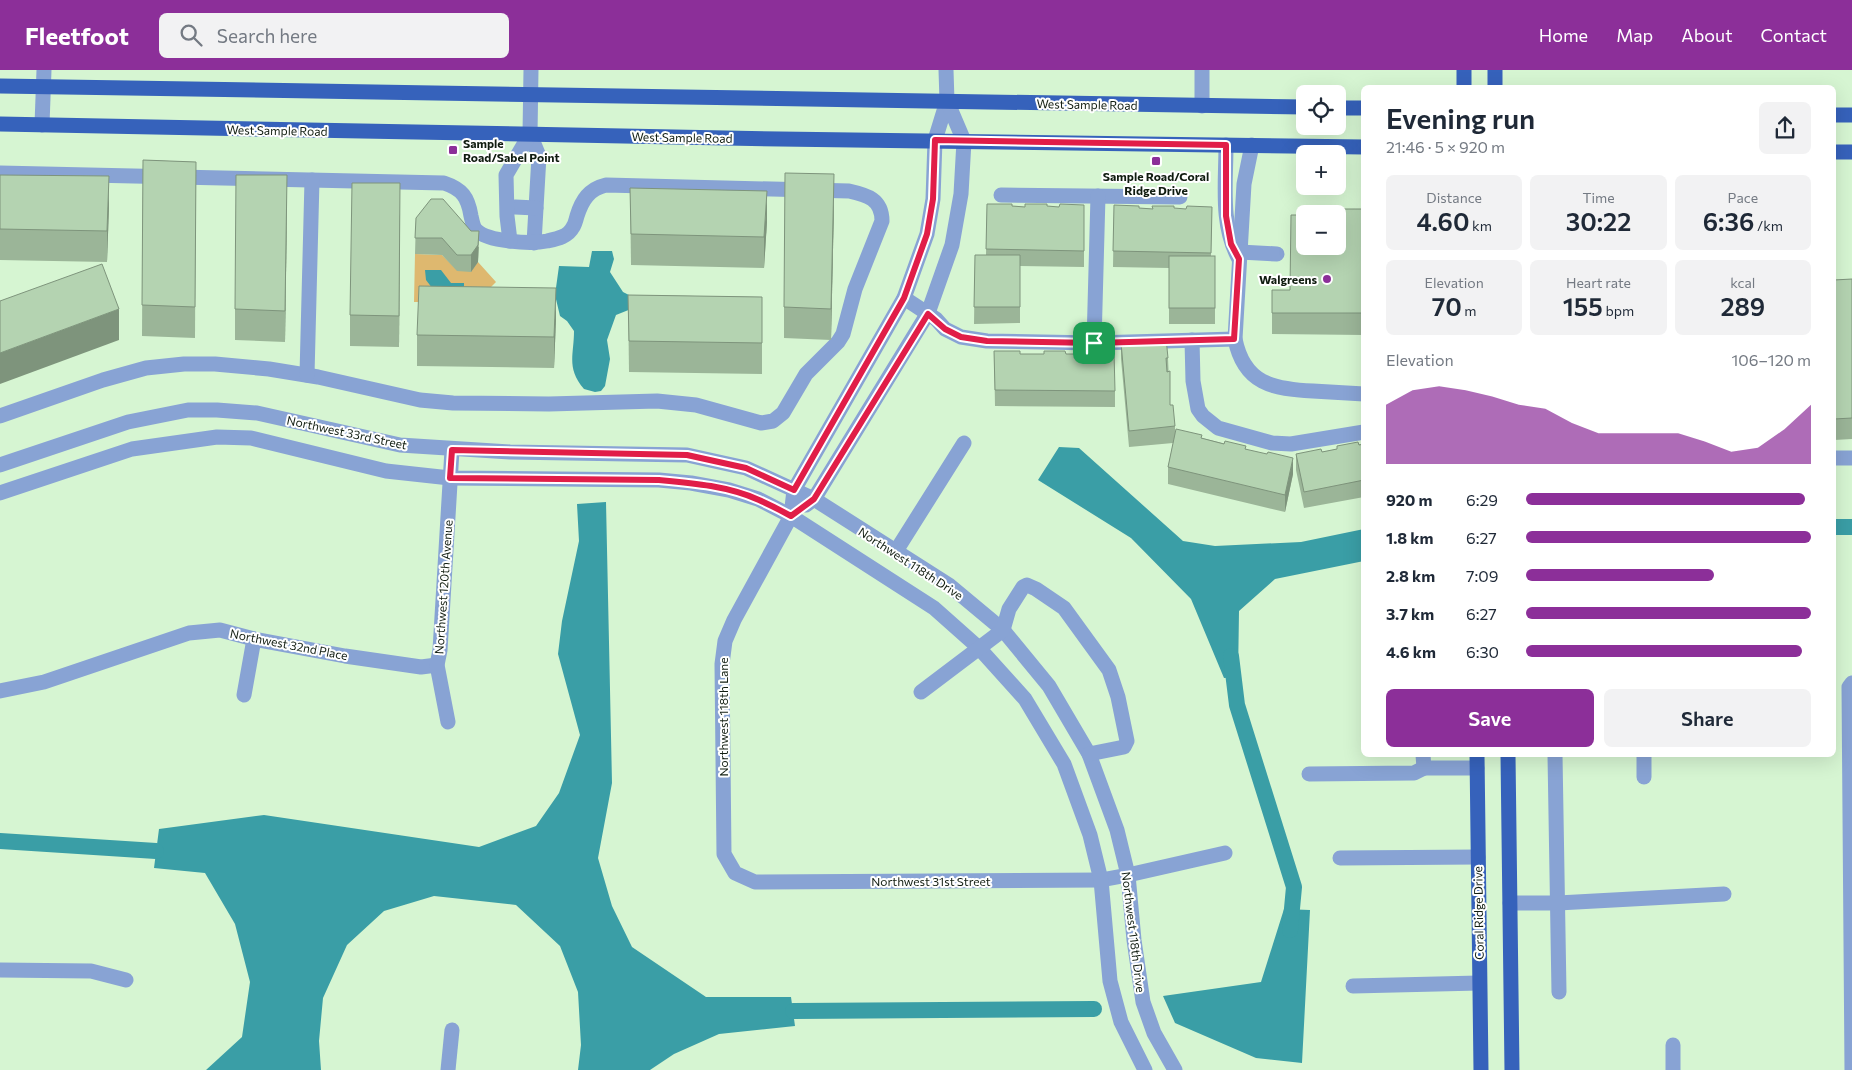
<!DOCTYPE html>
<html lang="en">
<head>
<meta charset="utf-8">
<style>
  :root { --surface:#fff; --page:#f2f2f3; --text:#1f2937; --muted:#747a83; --accent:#8c2f99 }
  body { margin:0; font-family:Commissioner,sans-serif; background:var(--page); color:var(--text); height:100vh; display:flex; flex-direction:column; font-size:19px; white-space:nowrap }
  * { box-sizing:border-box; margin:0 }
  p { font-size:16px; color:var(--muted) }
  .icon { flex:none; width:28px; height:28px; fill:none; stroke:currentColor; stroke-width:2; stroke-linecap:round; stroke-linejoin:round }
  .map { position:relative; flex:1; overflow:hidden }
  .details { position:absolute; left:1361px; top:15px; width:475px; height:672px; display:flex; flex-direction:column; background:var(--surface); border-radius:8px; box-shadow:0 5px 20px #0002 }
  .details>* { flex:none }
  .fabs { position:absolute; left:1296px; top:15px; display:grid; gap:10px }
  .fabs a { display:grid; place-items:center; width:50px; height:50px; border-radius:8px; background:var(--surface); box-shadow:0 5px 20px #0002; font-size:25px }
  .pin { position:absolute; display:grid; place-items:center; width:42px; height:42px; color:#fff; margin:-21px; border-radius:10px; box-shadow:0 2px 8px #0006 }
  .round { display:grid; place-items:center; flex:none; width:52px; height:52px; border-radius:8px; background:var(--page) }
  .head { display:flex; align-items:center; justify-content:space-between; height:85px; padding:0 25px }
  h1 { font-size:28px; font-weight:600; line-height:38px }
  .figures { display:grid; grid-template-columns:repeat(3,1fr); gap:8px; height:85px; padding:5px 25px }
  .figures div { display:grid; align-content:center; border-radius:8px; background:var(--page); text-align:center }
  .figures b { font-size:25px; font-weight:600 }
  .figures small { font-size:14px; font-weight:400 }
  .figures p { font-size:14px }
  .chart { height:140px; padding:10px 25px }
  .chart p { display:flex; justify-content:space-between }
  .chart svg { width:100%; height:90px; margin-top:5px; fill:var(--accent); opacity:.7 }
  .primary-button { display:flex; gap:10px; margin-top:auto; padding:10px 25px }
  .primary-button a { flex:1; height:58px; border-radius:8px; background:var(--accent); color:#fff; font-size:20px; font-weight:600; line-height:58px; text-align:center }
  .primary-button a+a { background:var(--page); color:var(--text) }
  ul { padding:0 25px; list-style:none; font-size:16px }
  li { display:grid; grid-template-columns:80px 60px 1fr; align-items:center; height:38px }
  li i { height:12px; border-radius:6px; background:var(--accent) }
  header { display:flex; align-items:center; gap:30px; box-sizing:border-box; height:70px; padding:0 25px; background:var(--accent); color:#fff }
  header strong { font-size:24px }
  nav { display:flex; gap:28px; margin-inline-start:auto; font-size:18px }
  .search { width:350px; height:45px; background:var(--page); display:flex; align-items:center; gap:12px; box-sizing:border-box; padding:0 18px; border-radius:8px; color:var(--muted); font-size:19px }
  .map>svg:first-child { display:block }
  .green { fill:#deb86f }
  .water { fill:#3a9ea6 }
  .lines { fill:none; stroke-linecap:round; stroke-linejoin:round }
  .canal { stroke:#3a9ea6; stroke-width:16 }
  .minor { stroke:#88a3d4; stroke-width:15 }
  .major { stroke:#3662bb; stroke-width:15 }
  .wall { fill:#9bb598 }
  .shaded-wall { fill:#7e947c }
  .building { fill:#b4d3b1; stroke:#7e947c }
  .route-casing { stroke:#fff; stroke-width:10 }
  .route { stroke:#e11d48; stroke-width:6 }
  .poi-dot { fill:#8c2f99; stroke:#fff; stroke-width:2 }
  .labels { text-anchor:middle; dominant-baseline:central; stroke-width:4; stroke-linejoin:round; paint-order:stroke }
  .street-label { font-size:12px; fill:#101c10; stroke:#fff }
  .poi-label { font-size:12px; font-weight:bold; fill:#101c10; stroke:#fff; text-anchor:start }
</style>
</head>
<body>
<header>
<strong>Fleetfoot</strong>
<div class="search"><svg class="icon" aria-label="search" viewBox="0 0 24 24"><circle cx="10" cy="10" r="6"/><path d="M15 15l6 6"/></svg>Search here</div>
<nav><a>Home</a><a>Map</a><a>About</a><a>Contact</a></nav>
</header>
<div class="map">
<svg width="1852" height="1000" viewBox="0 0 1852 1000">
  <rect width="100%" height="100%" fill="#d6f5d2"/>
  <path class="green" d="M415,184l27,1 16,16h12l8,-9 18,20 -20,20h-62z"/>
  <g class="water">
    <path d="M592,181h20l2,8 -4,13 13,20 6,3 2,14 -15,6 -9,25 3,19 -5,27 -4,5 -6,1 -11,-3c-18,-21 -10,-34 -10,-58l-7,-10 -7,-5 -5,-21 4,-29 30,1z"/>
    <path d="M425,200h16l10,13h13v14h-25l-13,-17z"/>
    <path d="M1059,377l20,1 104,93 32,5 86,-4 63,-13v32l-89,18 -36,32 -1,66 -14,1 -33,-79 -60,-61 -93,-58z"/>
    <path d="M606,432l6,281 -14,75 14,48 20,41 74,50h85l4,29 -76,8 -45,20 -24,16h-72l3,-25 -3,-53 -18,-46 -44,-41 -82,-9 -50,15 -37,34 -24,53 -4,43 2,29h-115l36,-33 8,-55 -15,-58 -30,-51 -51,-5 5,-39 105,-14 215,32 57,-21 23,-33 21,-58 -22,-81 4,-33 17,-80 -2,-37z"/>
    <path d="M1284,839l26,1 -8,153 -46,-5 -81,-35 -12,-27 98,-14z"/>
  </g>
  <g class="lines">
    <g class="canal">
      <path d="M1834,457h18"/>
      <path d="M1231,586l6,49 57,182 -4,43"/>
      <path d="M0,771l156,10"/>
      <path d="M793,941l301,-2"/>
    </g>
    <g class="minor">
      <path d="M531,0l-1,64 9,22 -5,87"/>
      <path d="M946,0l1,31 -12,39 -2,59 -6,35 -23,64 -110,192 -3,26 -57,104 -9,21 -3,23 2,190 11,19 20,9 346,-2 27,-5 97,-22"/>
      <path d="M1202,0v36"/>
      <path d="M42,55l2,-55"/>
      <path d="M1226,75c0,38 -6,80 13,114"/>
      <path d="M1252,75l-8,39 -9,155c9,45 38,50 78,52 17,1 34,2 51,3"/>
      <path d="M0,103l444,10c18,6 24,14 27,33 1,4 2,11 5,14 12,12 55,14 71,11 9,-2 21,-4 26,-14 2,-3 3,-7 4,-11 5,-16 12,-27 29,-31l243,6c18,4 33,8 33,30l-27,68 -12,45 -5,8 -32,32 -23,39 -10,8 -12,2 -65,-18 -39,-4 -108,3 -96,-1 -33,-3 -102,-23 -49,-8 -54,-5h-31l-38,4 -43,12 -103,36"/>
      <path d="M1001,125l179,2"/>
      <path d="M515,137l21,1"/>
      <path d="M510,171l-3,-25 -1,-41 24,-41"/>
      <path d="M1240,182l37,2"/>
      <path d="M904,228l32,21 9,10 16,8 26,4 107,2 141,-4"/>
      <path d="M1192,270l1,41 5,28 5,7 15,12 54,15 19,1 73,-12"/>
      <path d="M1094,273l4,-147"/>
      <path d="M307,305l5,-195"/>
      <path d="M1834,388h18"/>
      <path d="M0,395l128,-43 60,-12h29l40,3 143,32 110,7 177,3 59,13 68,31 135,86 54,45 46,56 40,68 28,76 11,45 6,65 9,62 11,31 21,37"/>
      <path d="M0,423l132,-44 85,-12 34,1 135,33 64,7 209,2 32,3 38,7 29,9 33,17 143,92 45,40 46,51 39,65 26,71 11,45 9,101 11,41 24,48"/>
      <path d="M806,435l8,-6 114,-186 24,-68 9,-51 3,-53 -17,-40"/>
      <path d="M896,481l68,-108"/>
      <path d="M0,621l44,-9 145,-49 31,-3 34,9 91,17 76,11 16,-2"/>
      <path d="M921,622l82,-62 6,-21 14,-22 4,-2 9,4 28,19 45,62 9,27 9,44 -3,6 -35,7"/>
      <path d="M244,625l10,-56"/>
      <path d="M448,652l-11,-57 3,-15 12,-200"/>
      <path d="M1423,685l1,13h53"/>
      <path d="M1555,685l4,237"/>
      <path d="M1644,685v22"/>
      <path d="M1309,704l105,-1 10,-5"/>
      <path d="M1340,788l138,-1"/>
      <path d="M1510,833h48l166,-9"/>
      <path d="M0,900l91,1 35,9"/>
      <path d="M1353,916l126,-3"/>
      <path d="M1673,975v25"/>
      <path d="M448,1000l4,-40"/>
      <path d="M1852,1000l-3,-383 3,-4"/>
    </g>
    <g class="major">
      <path d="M1464,0v18"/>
      <path d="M1495,0v18"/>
      <path d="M0,16l1305,21"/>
      <path d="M1338,38h26"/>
      <path d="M1834,45h18"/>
      <path d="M0,54l780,15 584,8"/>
      <path d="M1834,82h18"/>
      <path d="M1477,685l4,315"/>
      <path d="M1508,685l4,315"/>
    </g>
  </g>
  <g class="wall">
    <path d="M143,90l53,2 -1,176 -53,-2z"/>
    <path d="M0,105l109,32 -2,55 -107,-2z"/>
    <path d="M630,118l137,34 -3,46 -133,-3z"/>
    <path d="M987,134l25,2 13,1h34l25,-2v62l-64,-1v57l-46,1 1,-69h11z"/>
    <path d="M834,135l-3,135 -47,-2v-31z"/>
    <path d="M1114,135l25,3 13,1h34l26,-2 -1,49h4v68h-46v-56l-56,-1z"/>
    <path d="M287,136l-2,136 -50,-2v-31z"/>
    <path d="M1364,139v126l-92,-1v-44h18l15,-44z"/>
    <path d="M400,144l-1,133 -49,-1v-31z"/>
    <path d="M416,148l63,29 -1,15 -7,10 -14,-1 -15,-16 -27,-1z"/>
    <path d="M1852,209v160l-18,1v-160z"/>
    <path d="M628,225l134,2v77l-133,-2z"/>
    <path d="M556,249l-2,49 -137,-2v-31z"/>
    <path d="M1121,273l47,15 2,47 5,21v9l27,3 44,11 47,25 -8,38 -117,-28v-17l5,-24 -44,4 -8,-88z"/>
    <path d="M994,281l26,3h46l49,37v16l-120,-1z"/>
    <path d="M1364,374v53l-60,11 -8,-38v-16l26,-2 15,-3v-3z"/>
  </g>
  <g class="shaded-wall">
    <path d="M834,104v31l-3,135v-31z"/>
    <path d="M287,105v31l-2,136v-31z"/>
    <path d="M109,106v31l-2,55v-31z"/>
    <path d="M400,113v31l-1,133v-31z"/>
    <path d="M767,121v31l-3,46v-31z"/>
    <path d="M479,161l-1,31 -7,10v-17z"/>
    <path d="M556,218v31l-2,49v-31z"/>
    <path d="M119,239v31l-119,44v-31z"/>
    <path d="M1293,388v16l-8,38v-17z"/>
  </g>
  <g class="building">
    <path d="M143,90l53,2 -1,145 -53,-2z"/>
    <path d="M785,103l49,1 -3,135 -47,-2z"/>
    <path d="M0,105l109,1 -2,55 -107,-2z"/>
    <path d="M236,105h51l-2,136 -50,-2z"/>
    <path d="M352,113h48l-1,133 -49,-1z"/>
    <path d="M630,118l137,3 -3,46 -133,-3z"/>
    <path d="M431,129h12l28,32h8l-1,14 -7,10h-14l-15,-17h-27l1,-20z"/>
    <path d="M987,134h25v2l13,1v-3h22v2l12,1 1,-3 24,1v46l-98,-2z"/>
    <path d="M1114,135l25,1v2l14,1 -1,-3h22v2l12,1 1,-3 25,1 -1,46 -98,-2z"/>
    <path d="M1336,139h28v104h-92v-23h18l1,-75h14v31h33v-32h-2z"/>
    <path d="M975,185h45v52h-46z"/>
    <rect x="1169" y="186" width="46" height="52"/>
    <path d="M102,194l17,45 -119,44v-52z"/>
    <path d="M1852,209v139l-18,1v-139z"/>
    <path d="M419,216l137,2 -2,49 -137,-2z"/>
    <path d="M628,225l134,2v46l-133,-2z"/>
    <path d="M1166,268l2,20h-2l1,14 3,-1v34h3l2,21 -46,5 -8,-88z"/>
    <path d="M994,281h26v3h24v-3h21l1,3h22l1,-2h25l1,39 -120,-1z"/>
    <path d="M1176,359l26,6 -1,3 23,6 1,-3 21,5 -1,3 22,5 1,-2 25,6 -8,37 -117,-28z"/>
    <path d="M1358,372l1,3 5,-1v36l-60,12 -8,-38 25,-5 1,3 15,-3v-3z"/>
  </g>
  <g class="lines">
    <g class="route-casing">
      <path id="route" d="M935,70l291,5v71l5,28 8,15 -5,80 -140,4 -107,-2 -26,-4 -16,-8 -17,-15 -114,185 -23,17c-11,-6 -21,-11 -32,-16 -31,-14 -67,-17 -100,-20l-209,-2 2,-28 235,5 59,13 48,22 110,-192 23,-64 6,-35z"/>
    </g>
    <use href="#route" class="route"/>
  </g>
  <g class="poi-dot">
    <rect x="448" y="75" width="10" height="10" rx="2.5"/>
    <rect x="1151" y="86" width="10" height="10" rx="2.5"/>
    <circle cx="1327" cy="209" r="5"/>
  </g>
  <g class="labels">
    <g class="street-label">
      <text transform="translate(1087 34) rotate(1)">West Sample Road</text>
      <text transform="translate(277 60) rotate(1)">West Sample Road</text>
      <text transform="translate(682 67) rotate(1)">West Sample Road</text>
      <text transform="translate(347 362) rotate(12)">Northwest 33rd Street</text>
      <text transform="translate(911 493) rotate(33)">Northwest 118th Drive</text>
      <text transform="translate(443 517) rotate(-86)">Northwest 120th Avenue</text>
      <text transform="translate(289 574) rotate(11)">Northwest 32nd Place</text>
      <text transform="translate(723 647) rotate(-90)">Northwest 118th Lane</text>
      <text x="931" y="811">Northwest 31st Street</text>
      <text transform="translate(1478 843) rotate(-91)">Coral Ridge Drive</text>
      <text transform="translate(1134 862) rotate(83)">Northwest 118th Drive</text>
    </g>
    <g class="poi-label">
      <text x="463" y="73">Sample<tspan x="463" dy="14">Road/Sabel Point</tspan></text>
      <text x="1156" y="106" text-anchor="middle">Sample Road/Coral<tspan x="1156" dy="14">Ridge Drive</tspan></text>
      <text x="1317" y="209" text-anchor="end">Walgreens</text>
    </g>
  </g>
</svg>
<div class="fabs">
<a><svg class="icon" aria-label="locate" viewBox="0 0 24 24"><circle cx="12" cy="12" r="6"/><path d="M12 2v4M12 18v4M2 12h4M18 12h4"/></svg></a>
<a>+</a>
<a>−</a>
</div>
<div class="pin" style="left:1094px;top:273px;background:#1e9e55"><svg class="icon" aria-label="arrive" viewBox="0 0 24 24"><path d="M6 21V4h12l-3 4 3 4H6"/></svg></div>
<section class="details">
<div class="head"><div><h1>Evening run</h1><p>21:46 · 5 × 920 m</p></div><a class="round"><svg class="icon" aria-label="share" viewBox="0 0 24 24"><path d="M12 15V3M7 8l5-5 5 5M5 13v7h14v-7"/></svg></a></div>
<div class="figures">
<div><p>Distance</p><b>4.60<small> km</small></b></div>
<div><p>Time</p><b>30:22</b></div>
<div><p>Pace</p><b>6:36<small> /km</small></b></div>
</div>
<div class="figures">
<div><p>Elevation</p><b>70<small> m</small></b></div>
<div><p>Heart rate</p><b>155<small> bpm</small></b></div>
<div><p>kcal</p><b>289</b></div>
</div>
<div class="chart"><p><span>Elevation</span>106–120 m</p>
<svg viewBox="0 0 160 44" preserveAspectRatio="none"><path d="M0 44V15L10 8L20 6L30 8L40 11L50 15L60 17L70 24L80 29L90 29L100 29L110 29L120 33L130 38L140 36L150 27L160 15V44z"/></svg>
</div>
<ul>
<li><b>920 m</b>6:29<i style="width:98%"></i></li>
<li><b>1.8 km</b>6:27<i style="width:100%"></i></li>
<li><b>2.8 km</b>7:09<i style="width:66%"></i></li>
<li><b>3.7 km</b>6:27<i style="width:100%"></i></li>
<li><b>4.6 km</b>6:30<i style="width:97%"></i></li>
</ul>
<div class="primary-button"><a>Save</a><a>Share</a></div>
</section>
</div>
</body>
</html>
